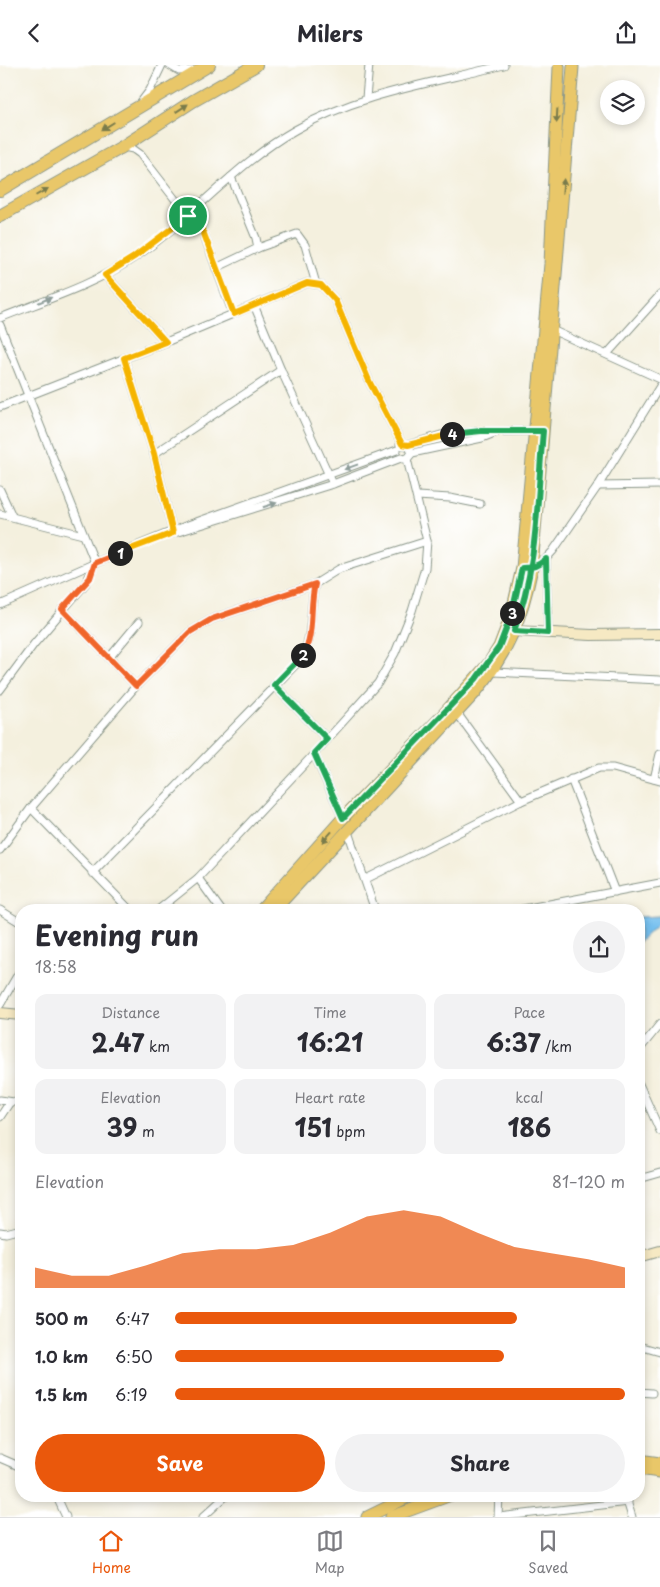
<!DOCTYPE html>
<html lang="en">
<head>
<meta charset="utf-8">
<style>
  :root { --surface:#fff; --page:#f2f2f3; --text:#2b2b33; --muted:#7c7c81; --line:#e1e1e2; --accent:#ea580c }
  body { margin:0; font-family:"Playpen Sans",sans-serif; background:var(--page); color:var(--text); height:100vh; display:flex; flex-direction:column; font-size:19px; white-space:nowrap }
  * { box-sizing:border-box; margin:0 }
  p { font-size:16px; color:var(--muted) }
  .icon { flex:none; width:28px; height:28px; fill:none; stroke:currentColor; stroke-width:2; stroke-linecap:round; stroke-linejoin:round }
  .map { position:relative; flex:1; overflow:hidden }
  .side { position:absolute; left:15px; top:839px; width:630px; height:598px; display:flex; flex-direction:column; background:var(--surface); border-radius:20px; box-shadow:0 2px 8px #0003 }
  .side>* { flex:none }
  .buttons { position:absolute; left:600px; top:15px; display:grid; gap:10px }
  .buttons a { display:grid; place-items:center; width:45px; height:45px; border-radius:50%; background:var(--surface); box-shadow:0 2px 8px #0003; font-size:25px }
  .pin { position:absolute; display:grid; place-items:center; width:42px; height:42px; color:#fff; margin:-21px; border:2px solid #fff; border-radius:50%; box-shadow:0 1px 5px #0007 }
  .km { position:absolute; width:25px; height:25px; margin:-12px; border-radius:50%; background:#222; color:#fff; font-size:14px; line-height:25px; text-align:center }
  .round { display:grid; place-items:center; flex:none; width:52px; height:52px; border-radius:26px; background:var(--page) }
  .overview { display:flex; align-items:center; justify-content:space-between; height:85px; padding:0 20px }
  h1 { font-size:28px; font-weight:700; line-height:38px }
  .metrics { display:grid; grid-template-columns:repeat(3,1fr); gap:8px; height:85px; padding:5px 20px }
  .metrics div { display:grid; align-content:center; border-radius:12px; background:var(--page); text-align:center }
  .metrics b { font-size:25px; font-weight:700 }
  .metrics small { font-size:14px; font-weight:400 }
  .metrics p { font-size:14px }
  .chart { height:140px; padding:10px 20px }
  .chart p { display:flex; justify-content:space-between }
  .chart svg { width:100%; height:90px; margin-top:5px; fill:var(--accent); opacity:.7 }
  .button { display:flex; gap:10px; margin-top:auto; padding:10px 20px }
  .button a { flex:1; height:58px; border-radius:30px; background:var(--accent); color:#fff; font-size:20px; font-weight:700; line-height:58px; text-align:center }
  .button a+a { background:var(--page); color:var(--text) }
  ul { padding:0 20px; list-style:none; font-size:16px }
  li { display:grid; grid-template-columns:80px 60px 1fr; align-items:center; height:38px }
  li i { height:12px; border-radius:6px; background:var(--accent) }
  header { display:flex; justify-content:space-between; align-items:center; height:65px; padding:0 20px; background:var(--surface); font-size:22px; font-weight:700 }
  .tab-bar { display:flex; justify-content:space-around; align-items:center; height:70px; border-top:1px solid var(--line); background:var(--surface); font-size:14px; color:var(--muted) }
  .tab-bar a { display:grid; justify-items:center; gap:2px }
  .tab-bar .current { color:var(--accent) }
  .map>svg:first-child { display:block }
  .water { fill:#76c0ef; stroke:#4a7e92 }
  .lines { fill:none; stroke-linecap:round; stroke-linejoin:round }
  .street-casing { stroke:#8a9689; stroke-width:9 }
  .secondary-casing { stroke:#8a9689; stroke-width:12 }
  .primary-casing { stroke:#8a9689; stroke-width:13 }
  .highway-casing { stroke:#8a9689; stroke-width:14 }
  .street { stroke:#fff; stroke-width:7 }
  .secondary { stroke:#f6e9c3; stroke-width:10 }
  .primary { stroke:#e9c769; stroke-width:11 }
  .highway { stroke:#e9c769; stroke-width:12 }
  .oneway { fill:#7a7b4c }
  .oneway2 { fill:#8f9e9a }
  .split-1-casing { stroke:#fff; stroke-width:10 }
  .split-2-casing { stroke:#fff; stroke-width:10 }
  .split-3-casing { stroke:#fff; stroke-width:10 }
  .split-4-casing { stroke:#fff; stroke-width:10 }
  .split-5-casing { stroke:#fff; stroke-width:10 }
  .split-1 { stroke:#f5b400; stroke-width:6 }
  .split-2 { stroke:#f0652b; stroke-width:6 }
  .split-3 { stroke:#22a559; stroke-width:6 }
  .split-4 { stroke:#22a559; stroke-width:6 }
  .split-5 { stroke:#f5b400; stroke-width:6 }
</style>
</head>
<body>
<header><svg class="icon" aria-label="back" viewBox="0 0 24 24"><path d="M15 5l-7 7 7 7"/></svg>Milers<svg class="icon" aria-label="share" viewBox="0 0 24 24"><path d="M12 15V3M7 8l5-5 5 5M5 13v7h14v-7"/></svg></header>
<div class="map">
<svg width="660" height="1452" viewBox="0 0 660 1452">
  <rect width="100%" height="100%" fill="#fff"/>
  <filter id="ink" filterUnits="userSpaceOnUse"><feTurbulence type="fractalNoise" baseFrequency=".02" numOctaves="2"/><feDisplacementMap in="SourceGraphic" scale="10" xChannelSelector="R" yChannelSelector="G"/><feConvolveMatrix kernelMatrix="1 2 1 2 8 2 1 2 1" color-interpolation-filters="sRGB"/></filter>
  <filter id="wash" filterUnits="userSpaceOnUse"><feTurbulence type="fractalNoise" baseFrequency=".0096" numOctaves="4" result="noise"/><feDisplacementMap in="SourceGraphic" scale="20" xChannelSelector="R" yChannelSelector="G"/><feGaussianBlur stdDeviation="1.12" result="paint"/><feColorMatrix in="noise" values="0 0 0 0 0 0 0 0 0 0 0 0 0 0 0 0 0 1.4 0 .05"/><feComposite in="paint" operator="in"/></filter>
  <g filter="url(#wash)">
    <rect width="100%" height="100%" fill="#f4f0de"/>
    <path class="water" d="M660,851v6l-21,20v-25z"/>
  </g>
  <g filter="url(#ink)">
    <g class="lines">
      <g class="street-casing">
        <g id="street">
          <path d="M169,0l10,6 17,-1"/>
          <path d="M366,33l3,-33"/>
          <path d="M141,37l9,-12 12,-25"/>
          <path d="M124,82l9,2 7,5 48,62"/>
          <path d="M195,145l38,104"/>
          <path d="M258,183l39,-14 8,11 11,39"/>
          <path d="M216,203l42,-20 -2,-10 -25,-61"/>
          <path d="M105,210l61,67"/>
          <path d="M254,240l27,65 52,114"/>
          <path d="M0,253c45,-18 94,-33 135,-61 57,-38 100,-93 160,-127 64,-37 139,-47 209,-65"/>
          <path d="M0,260l95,238 -9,20 -52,61 -34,46"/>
          <path d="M552,265l108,49"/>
          <path d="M607,289l53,-59"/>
          <path d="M124,293l30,96 19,79"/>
          <path d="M0,342l166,-65 141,-59 14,2 14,15 35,83 32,61"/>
          <path d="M400,380h8l4,8"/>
          <path d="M408,380l33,-10 35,-3 63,-1"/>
          <path d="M154,389l127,-84"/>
          <path d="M403,394l5,-1 4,-5 70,-15 15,-6"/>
          <path d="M598,421l62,-1"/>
          <path d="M0,425l12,26"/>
          <path d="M417,431l33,2 30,6"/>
          <path d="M0,449l83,21"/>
          <path d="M178,467l155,-48 68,-26"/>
          <path d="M546,494l2,74"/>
          <path d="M530,503l12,-5 11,-12 45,-65 62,-100"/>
          <path d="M0,540l95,-42 93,-38 209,-75"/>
          <path d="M62,544l74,77"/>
          <path d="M109,593l30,-36"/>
          <path d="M493,607l167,8"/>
          <path d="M274,620l53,54"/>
          <path d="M457,648l64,88"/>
          <path d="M314,689l29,64"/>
          <path d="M571,714l44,113"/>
          <path d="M654,714l6,-25"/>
          <path d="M31,743l99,102"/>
          <path d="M347,764l28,81"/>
          <path d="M0,785l31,-42 105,-122 54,-54 22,-13 103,-35"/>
          <path d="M92,808l209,-214c13,-23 8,-50 14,-75l24,-15 88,-28"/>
          <path d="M198,813l23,32"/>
          <path d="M366,814l155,-78 78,-33h14l47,13"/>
          <path d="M0,845l21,13"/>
          <path d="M158,845l40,-32 116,-124 64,-71 17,-30 17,-42 13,-43 2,-27 -20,-82"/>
          <path d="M518,845l142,-27"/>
          <path d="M0,940l21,-36"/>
          <path d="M639,985l21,-26"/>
          <path d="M639,1019l21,47"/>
          <path d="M0,1035l21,3"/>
          <path d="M0,1052l10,-15"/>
          <path d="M639,1114l21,-6"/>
          <path d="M0,1167l6,1 15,-4"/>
          <path d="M639,1281l21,6"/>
          <path d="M639,1327l13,1"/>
          <path d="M0,1393l21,9"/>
          <path d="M56,1430l10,22"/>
          <path d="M625,1430l7,22"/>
          <path d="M203,1452l24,-22"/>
          <path d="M498,1452l130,-15"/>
          <path d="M498,1452l1,-22"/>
        </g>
      </g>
      <g class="secondary-casing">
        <g id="secondary">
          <path d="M515,566l76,4 69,-1"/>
          <path d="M0,948l21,2"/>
          <path d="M639,1192l21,-6"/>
        </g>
      </g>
      <g class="primary-casing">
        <g id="primary">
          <path d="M261,845l82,-92 97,-100 49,-55 10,-16 12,-31 11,-48 28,-304 9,-197"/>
          <path d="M274,845l201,-217c33,-40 47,-75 57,-125l41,-501"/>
          <path d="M639,1395l21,3"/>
          <path d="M639,1404l21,3"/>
          <path d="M367,1452l45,-22"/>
          <path d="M391,1452l60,-22"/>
        </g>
      </g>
      <g class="highway-casing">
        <g id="highway">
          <path d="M0,125l209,-125"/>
          <path d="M0,151l122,-69 71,-46 63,-36"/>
        </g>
      </g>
      <use href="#street" class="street"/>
      <use href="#secondary" class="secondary"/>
      <use href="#primary" class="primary"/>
      <use href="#highway" class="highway"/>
    </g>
    <defs><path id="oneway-solid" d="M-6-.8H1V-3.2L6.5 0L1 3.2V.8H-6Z" transform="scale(1.25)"/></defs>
    <g class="oneway">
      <use href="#oneway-solid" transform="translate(182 43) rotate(-33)"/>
      <use href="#oneway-solid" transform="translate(557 51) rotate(93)"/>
      <use href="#oneway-solid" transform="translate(108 61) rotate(148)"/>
      <use href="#oneway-solid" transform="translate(563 121) rotate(-85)"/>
      <use href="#oneway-solid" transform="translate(42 127) rotate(-30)"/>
      <use href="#oneway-solid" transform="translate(327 772) rotate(132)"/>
    </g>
    <g class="oneway2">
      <use href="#oneway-solid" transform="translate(45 235) rotate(-22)"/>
      <use href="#oneway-solid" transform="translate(351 402) rotate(160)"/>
      <use href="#oneway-solid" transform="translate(270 440) rotate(-18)"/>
    </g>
  </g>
  <g class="lines" filter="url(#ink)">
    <g class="split-1-casing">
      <path id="split-1" d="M120,488l53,-20 -19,-79 -30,-96 42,-16 -61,-67 29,-18 54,-41"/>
    </g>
    <g class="split-2-casing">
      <path id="split-2" d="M120,488l-25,10 -5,15 -28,31 74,77 54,-54 22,-13 103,-35c-6,23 0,50 -12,71"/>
    </g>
    <g class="split-3-casing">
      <path id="split-3" d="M303,590l-29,30 53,54 -13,14 29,65 133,-139 23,-32 13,-34"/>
    </g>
    <g class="split-4-casing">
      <path id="split-4" d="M452,369l29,-3h62c-6,67 -5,136 -29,200l34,2 -2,-74c-8,7 -14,9 -24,9l-10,45"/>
    </g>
    <g class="split-5-casing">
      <path id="split-5" d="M188,151l7,-6 39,104 73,-31 14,2 14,15 35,83 32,61 6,1 44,-11"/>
    </g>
    <use href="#split-1" class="split-1"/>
    <use href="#split-2" class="split-2"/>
    <use href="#split-3" class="split-3"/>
    <use href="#split-4" class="split-4"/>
    <use href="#split-5" class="split-5"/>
  </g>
</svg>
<div class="buttons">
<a><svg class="icon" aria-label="layers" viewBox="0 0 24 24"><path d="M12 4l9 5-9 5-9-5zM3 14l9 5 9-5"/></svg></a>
</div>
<div class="pin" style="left:188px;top:151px;background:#1e9e55"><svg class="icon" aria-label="arrive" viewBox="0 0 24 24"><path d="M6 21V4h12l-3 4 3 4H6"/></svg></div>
<b class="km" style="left:120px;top:488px">1</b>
<b class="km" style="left:303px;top:590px">2</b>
<b class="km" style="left:512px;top:548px">3</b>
<b class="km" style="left:452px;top:369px">4</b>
<section class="side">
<div class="overview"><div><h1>Evening run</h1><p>18:58</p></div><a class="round"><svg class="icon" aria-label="share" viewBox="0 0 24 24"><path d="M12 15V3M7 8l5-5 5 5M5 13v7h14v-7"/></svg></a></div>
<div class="metrics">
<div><p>Distance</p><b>2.47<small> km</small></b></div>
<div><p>Time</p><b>16:21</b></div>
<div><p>Pace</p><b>6:37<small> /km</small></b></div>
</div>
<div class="metrics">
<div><p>Elevation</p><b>39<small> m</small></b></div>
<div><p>Heart rate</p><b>151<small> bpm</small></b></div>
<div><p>kcal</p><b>186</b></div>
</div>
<div class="chart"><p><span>Elevation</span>81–120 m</p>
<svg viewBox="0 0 160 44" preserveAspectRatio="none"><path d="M0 44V34L10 38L20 38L30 33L40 27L50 25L60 25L70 23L80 17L90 9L100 6L110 9L120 17L130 24L140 27L150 30L160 34V44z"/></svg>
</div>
<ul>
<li><b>500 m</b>6:47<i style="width:76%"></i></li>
<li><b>1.0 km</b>6:50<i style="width:73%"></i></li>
<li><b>1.5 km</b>6:19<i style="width:100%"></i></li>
</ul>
<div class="button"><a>Save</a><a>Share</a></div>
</section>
</div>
<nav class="tab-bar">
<a class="current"><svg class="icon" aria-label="home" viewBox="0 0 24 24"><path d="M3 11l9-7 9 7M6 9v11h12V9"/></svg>Home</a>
<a><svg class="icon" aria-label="map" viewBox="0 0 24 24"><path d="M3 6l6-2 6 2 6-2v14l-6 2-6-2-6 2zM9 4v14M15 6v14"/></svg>Map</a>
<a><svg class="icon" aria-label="saved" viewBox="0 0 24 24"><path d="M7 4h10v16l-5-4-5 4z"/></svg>Saved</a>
</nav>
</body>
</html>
